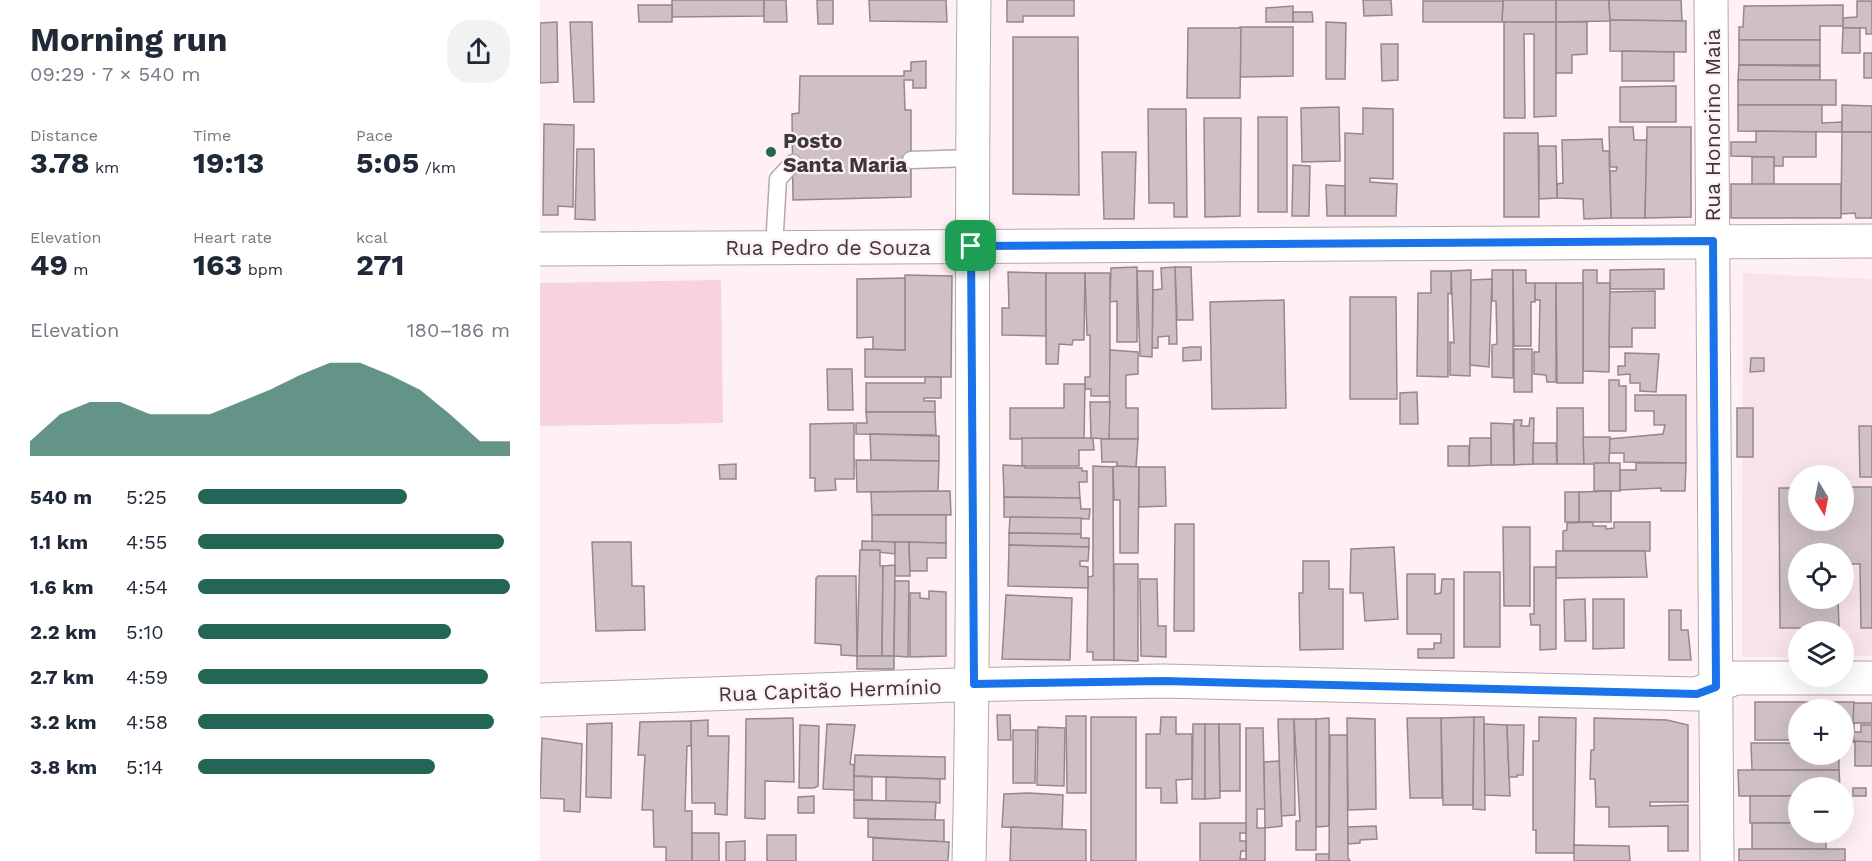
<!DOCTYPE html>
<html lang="en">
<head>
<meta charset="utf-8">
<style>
  :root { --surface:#fff; --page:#f2f2f3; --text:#1f2937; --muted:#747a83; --accent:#236656 }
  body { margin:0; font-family:"Work Sans",sans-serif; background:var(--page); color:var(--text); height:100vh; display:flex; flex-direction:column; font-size:22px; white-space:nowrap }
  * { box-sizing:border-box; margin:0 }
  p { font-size:20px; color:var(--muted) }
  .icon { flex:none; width:33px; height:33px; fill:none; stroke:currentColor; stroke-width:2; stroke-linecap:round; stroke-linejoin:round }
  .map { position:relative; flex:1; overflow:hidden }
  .side { display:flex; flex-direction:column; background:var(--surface); width:540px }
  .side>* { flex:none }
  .needle { width:39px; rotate:170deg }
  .tools { position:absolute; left:1248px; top:465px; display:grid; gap:12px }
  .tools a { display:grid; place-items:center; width:66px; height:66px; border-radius:50%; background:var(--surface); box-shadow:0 6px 24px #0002; font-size:30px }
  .pin { position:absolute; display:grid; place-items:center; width:51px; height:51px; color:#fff; margin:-26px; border-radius:12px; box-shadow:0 3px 9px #0006 }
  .round { display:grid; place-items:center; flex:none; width:63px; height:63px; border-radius:24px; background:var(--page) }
  .head { display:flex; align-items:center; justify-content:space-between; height:102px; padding:0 30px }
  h1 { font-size:33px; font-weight:700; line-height:45px }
  .metrics { display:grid; grid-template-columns:repeat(3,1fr); gap:9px; height:102px; padding:6px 30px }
  .metrics div { display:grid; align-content:center }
  .metrics b { font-size:30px; font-weight:700 }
  .metrics small { font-size:16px; font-weight:400 }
  .metrics p { font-size:16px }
  .chart { height:168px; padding:12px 30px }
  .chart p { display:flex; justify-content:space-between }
  .chart svg { width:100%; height:108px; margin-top:6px; fill:var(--accent); opacity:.7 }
  ul { padding:0 30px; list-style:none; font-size:20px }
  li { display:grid; grid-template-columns:96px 72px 1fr; align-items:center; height:45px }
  li i { height:15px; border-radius:8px; background:var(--accent) }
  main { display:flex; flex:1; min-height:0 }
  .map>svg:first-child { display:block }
  .built { fill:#f9e3eb; fill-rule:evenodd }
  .green { fill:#f7d2e0 }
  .building { fill:#cec0c5; stroke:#95888d; stroke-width:1.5 }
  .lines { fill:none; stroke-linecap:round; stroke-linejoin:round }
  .service-casing { stroke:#b5a8ad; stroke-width:19 }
  .minor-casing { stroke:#b5a8ad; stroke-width:35 }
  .service { stroke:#fff; stroke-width:16 }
  .minor { stroke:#fff; stroke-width:33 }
  .route-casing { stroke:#fff; stroke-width:12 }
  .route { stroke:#1a73e8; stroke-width:8 }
  .poi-dot { fill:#236656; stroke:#fef0f5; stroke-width:2 }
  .labels { text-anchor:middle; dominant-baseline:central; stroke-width:4.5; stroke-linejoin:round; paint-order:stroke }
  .street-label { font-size:21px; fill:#3c3738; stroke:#fef0f5 }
  .poi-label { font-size:21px; font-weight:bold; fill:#3c3738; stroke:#fef0f5; text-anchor:start }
</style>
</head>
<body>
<main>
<section class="side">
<div class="head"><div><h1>Morning run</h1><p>09:29 · 7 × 540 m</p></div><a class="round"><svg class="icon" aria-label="share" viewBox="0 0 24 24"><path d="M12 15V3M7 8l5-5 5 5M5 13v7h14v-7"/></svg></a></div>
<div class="metrics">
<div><p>Distance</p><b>3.78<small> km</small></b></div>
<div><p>Time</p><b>19:13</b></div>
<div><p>Pace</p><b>5:05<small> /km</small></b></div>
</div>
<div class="metrics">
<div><p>Elevation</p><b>49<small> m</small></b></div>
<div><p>Heart rate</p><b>163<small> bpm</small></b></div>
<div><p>kcal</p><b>271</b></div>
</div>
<div class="chart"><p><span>Elevation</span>180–186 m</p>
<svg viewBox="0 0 160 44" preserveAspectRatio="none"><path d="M0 44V38L10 27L20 22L30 22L40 27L50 27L60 27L70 22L80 17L90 11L100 6L110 6L120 11L130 17L140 27L150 38L160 38V44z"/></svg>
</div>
<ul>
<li><b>540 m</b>5:25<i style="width:67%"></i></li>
<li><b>1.1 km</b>4:55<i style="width:98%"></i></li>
<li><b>1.6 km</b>4:54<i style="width:100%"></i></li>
<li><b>2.2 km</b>5:10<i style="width:81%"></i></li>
<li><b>2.7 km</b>4:59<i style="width:93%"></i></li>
<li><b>3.2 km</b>4:58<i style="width:95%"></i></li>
<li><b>3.8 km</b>5:14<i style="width:76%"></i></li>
</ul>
</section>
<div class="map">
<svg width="1332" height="861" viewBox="0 0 1332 861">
  <rect width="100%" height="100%" fill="#fef0f5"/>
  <path class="built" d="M1203,273l129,6v377h-28v-24h-46v25h-56zM1258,476h46v44h-46zM1258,554h46v44h-46z"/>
  <path class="green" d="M181,280l2,143 -183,3v-143z"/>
  <g class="building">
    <path d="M132,0h92v16l-92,1z"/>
    <path d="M224,0h22l1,22h-23z"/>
    <path d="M277,0h16v24h-15z"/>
    <path d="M329,0h77l1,22 -77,-1z"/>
    <path d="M467,0h67v16h-51v6h-16z"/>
    <path d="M823,0h28l1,15 -28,1z"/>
    <path d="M1016,0v22h-54l1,-22z"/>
    <path d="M1016,0h53l1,21 -54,1z"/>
    <path d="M1069,0h72l1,21 -72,-1z"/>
    <path d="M883,1h80l-1,21h-79z"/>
    <path d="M1317,1h15v33h-6v-6h-23v-10l14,-1z"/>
    <path d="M98,5h34v17h-33z"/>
    <path d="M1303,5v21h-23v14h-81v-13h4l1,-21z"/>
    <path d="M753,6v16h-27v-14z"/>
    <path d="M753,12h19l1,10h-20z"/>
    <path d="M1070,20l76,1v31l-76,-1z"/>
    <path d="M17,22l1,60 -18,1v-60z"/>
    <path d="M30,22h22l2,80h-20z"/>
    <path d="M786,22l20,1 -1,56h-19z"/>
    <path d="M964,22h52v94l-22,1v-83h-10l1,84h-21z"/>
    <path d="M1016,22h31v32l-15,1v18h-16z"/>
    <path d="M700,27h53v49l-53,1z"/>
    <path d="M648,28h53l-1,70h-53z"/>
    <path d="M1303,28h17v25h-18z"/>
    <path d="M473,37h65l1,158 -66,-1z"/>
    <rect x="1199" y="40" width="81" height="25"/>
    <path d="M841,44h17v36l-16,1z"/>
    <path d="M1082,51l52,1v29h-52z"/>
    <rect x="1324" y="53" width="8" height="25"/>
    <path d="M386,61v27h-13v-8h-9l1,30h6v87l-118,3 -1,-86 7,-1 1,-37h104v-5h7v-9z"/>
    <path d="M1199,65l81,1v14h-82z"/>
    <rect x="1198" y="80" width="98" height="25"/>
    <path d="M1136,86v36h-56v-35z"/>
    <path d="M1198,105h84v18l20,-1v10l-104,-1z"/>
    <path d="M1302,105l30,1v26h-30z"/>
    <path d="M799,107l1,54 -38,1 -1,-54z"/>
    <path d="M823,108l30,1v70l-23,-1v4l27,2 -1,32h-51v-83l18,1z"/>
    <path d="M608,109h38l1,108h-13v-14h-25z"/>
    <rect x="718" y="117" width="29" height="95"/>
    <path d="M664,118h37l-1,98 -35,1z"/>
    <path d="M4,124l30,1 -1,82 -15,-1v9h-15z"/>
    <path d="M1069,127h24l1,13h13l-2,78h-34l-1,-47h6l1,-4h-7z"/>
    <path d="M1107,127h44v90l-46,1z"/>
    <path d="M1216,131l60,1v25h-33v9h-9v-9l-43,-1v-14h25z"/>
    <path d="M1302,132h30v86h-16l-1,-5 -14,1z"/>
    <path d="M964,133h34l1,84h-35z"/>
    <path d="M1062,139l1,12h6l2,67 -27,1 -1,-20 -26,-1v-14l6,-1 -1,-43z"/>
    <path d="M999,146h17l1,52 -18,1z"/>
    <path d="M37,149h17l1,71 -20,-1z"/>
    <path d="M562,152h34l-2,67h-30z"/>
    <path d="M1212,157h22v27l-22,1z"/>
    <path d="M753,165l17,1 -1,50h-17z"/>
    <rect x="1191" y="184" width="110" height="34"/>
    <path d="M786,185l19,1v30h-18z"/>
    <path d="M597,267v75h-20v-41l-7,1 1,-34z"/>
    <path d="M635,267h16l2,53h-16z"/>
    <path d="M635,267l2,77h-8v-8l-11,1v11h-6l1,-58 9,-1 -1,-21z"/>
    <path d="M1124,269v20h-54v-19z"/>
    <path d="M931,270l-1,106 -20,-1v-33l4,1 -3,-72z"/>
    <path d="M952,270h21v108l-21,-1v-32l5,-1 -1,-43h-4z"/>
    <path d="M973,270h13v13h9v19h-4v44h-17z"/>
    <path d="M1043,270h14v13h13l-1,89 -26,-1z"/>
    <path d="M597,271h16l-1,86 -12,-1z"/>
    <path d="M891,271h20v23l-3,-1v84l-31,-1 1,-83h13z"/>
    <path d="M468,272l38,1v63l-44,-1v-27h7z"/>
    <path d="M506,273h39l-1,67h-11l-1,5 -13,-1 -1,20h-12z"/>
    <path d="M545,273h25v123h-19v-7h-6v-12h5v-42h-3z"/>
    <path d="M365,275l47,1 -1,101h-86v-28l40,1z"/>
    <path d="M365,278v72l-32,-1v-12l-16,1v-59z"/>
    <path d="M952,279l-3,88 -19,-2 1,-85z"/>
    <path d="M995,283h21v99h-9l-1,-7 -12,-1v-22h5l1,-52h-5z"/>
    <path d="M1016,283h27v100h-26z"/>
    <path d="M1115,291v37h-23v19h-23l1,-55z"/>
    <path d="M810,297h46l1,102h-47z"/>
    <path d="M744,300l2,108 -74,1 -2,-107z"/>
    <path d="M651,347h10v13l-18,1v-13z"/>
    <rect x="974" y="349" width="18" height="43"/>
    <path d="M570,350l28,2v22l-12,1v33h12v31h-29z"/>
    <path d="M1085,353l34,1 -3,38 -16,-1v-8h-10v-9l-12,1v-9h7z"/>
    <path d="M1211,358h13v13l-14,1z"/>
    <path d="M287,369h25l1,41h-25z"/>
    <path d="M385,377h16v21h-17v3h11v11h-69v-29h59z"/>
    <path d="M1069,380h10v6h7v45h-17z"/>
    <path d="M524,384h21l-1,54 -74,1v-31h54z"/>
    <path d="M877,392l1,32h-18v-31z"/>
    <path d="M1095,395h51v68l-62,-1v-9h-15v-14l54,-5 2,-9h-11v-14h-19z"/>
    <path d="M550,402h20l-1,37 -18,-1z"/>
    <path d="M1017,408h26l1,56h-27z"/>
    <rect x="1197" y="408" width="16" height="49"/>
    <path d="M326,412h69l1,23 -80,-1v-11h11z"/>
    <path d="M990,418h4l-1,46 -19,1v-45h8l-1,6h8z"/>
    <path d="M314,423v56h-19l1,11 -21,1v-13h-5v-54z"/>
    <path d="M951,423l22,1 1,41h-23z"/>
    <path d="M1319,426h13v51h-12z"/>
    <path d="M330,434l69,2v25l-68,-1z"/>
    <path d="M1043,437h27l-1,27h-25z"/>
    <path d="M482,438h69l2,1 1,11h-15v16h-57z"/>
    <path d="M930,438h21v27l-22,1z"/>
    <path d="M561,439h37l-2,28 -19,-1v-4h-15z"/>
    <path d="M993,443h23l1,21h-24z"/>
    <rect x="908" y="446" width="21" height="20"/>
    <path d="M316,460l83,1 -1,30 -81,1z"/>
    <rect x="1054" y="463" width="26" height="28"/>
    <path d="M1096,463h50l-1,28h-24v-3l-41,2v-20h16z"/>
    <path d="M196,464v15h-16l-1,-14z"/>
    <path d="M463,465l22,1v2h57v3h5v11h-8l1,16 -76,-1z"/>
    <path d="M553,466l20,1 1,193h-21v-8h-6l1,-75 5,-1z"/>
    <path d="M577,466l22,1 -1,86h-18v-53h-6l-1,-33z"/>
    <path d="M599,467h26l1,39 -27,1z"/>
    <path d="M1304,487h28v141h-11l-1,-64h-16v-10h-46v44h40l1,30h-59l-1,-140h19v32h46z"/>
    <path d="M410,491l1,24h-79l-1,-23z"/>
    <path d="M1071,491v31h-32v-30z"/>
    <rect x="1025" y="492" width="14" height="30"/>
    <path d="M464,497l76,1 1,11h9l-1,10 -85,-2z"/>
    <path d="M332,515h74v28l-74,-1z"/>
    <path d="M470,517l71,1v16l-72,-1z"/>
    <path d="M1053,522v4h13v3l8,-1v-6h36v29h-87v-20l4,-1v-7z"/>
    <path d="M635,524h19v107h-20z"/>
    <path d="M963,527h27v79h-26z"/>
    <path d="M469,533l72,1v4h8v9l-80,-2z"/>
    <path d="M322,541l33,1v12l-33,-4z"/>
    <path d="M52,542h39l1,44h12l1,44 -49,1z"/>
    <path d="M355,542h14l1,34h-15z"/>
    <path d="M369,542l37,1v15h-19v13h-17z"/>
    <path d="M469,545l80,2 -1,14h-8v5l8,1v21l-80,-2z"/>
    <path d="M854,547l4,72 -33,2 -2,-28h-13l1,-44z"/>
    <path d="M320,550h20v16h3l-1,90h-25z"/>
    <path d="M1016,551h89l2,26 -91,1z"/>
    <path d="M763,561h26v28h14v60l-43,1 -1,-57h4z"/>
    <path d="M574,564h24v97l-24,-1z"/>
    <path d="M355,565l-1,91h-12l1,-90z"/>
    <path d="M994,567h22v82l-16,1v-25h-9l-1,-11h4z"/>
    <rect x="924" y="572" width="36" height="75"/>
    <path d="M867,574h28v20l6,-1 1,-14h12v79h-36v-9h16v-6h7v-9h-34z"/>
    <path d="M278,576h38l1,80 -16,-1v-10l-26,-2 1,-65z"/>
    <path d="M600,579h17l1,47h8v31l-25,-1z"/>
    <path d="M355,581h14l-1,76 -14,-1z"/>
    <path d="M389,591l17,1v64l-36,1v-64h10v5l9,1z"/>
    <path d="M466,595l66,3 -2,62 -68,-1z"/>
    <path d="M1045,599l1,42h-21l-1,-41z"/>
    <path d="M1053,599h31v49l-31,1z"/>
    <path d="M1129,610h12v20h7l3,30h-22z"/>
    <rect x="317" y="656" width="37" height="13"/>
    <path d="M1215,702h99v40h-10v-32h-46v30h-43z"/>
    <path d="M1314,703h18v20h-19z"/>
    <path d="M457,715h13l1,25h-13z"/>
    <path d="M526,716h20v77h-19z"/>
    <rect x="551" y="717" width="45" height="144"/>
    <path d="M621,717h15v17h16v45l-16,1 1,23h-16v-15h-15v-54h14z"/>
    <path d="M934,717l-1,88h-30l-2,-87z"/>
    <path d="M934,717h10l1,93 -12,-1z"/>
    <path d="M999,717l37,1 -2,135h-38v-23h-3v-89h6z"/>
    <path d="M253,718l1,64 -29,-1v38l-20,-1 1,-99z"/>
    <path d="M789,718v108l-13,1v-108z"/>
    <path d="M807,718l28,1 1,90 -28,1z"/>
    <path d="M867,718h34l1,80h-32z"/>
    <path d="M1054,718l73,2 21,5v77h-38v4l38,-1v46h-20v-25l-59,1v-20h-13l-1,-28h-5l1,-29h3z"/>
    <path d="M738,719h16l1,96 -14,1z"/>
    <path d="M754,719h22v131h-20v-29h4z"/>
    <path d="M168,720v16h21l-2,79 -12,-1v-11h-23l-1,-82z"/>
    <path d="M151,721v25h-4l-2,65h7v50h-26v-14h-12l-1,-37h-11l3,-55h-7l2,-33z"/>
    <path d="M72,723l-1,75 -25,-1 1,-73z"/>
    <path d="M287,724l28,1 -5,39 4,1v25l-31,-1z"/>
    <path d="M653,724h12v75h-13z"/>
    <path d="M665,724h14l1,74 -15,1z"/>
    <path d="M679,724h21v67h-20z"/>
    <path d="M944,724l23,1 3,71 -25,-1z"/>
    <path d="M260,725l19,1 -1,60 -4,2h-15z"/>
    <path d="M967,725h17l-1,50h-6v2h-8z"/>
    <path d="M1321,725h11v17h-18l-1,-10h8z"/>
    <path d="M498,727l27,1 -1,58 -27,-1z"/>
    <path d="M706,728h17l2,81h-8v19h8v33h-19z"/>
    <path d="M473,730h23l-1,53h-22z"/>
    <path d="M790,735h17l1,123 2,3h-21z"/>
    <path d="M2,738l40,6 -2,68 -16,-1v-12l-24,-1z"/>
    <path d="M1315,741l17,1v24h-17z"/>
    <path d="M1211,743h47v11h41v16h-87z"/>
    <path d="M315,755l90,2v22l-91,-3z"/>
    <path d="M739,761l3,65 -17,2 -1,-66z"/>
    <path d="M1198,770h101l1,18h-42v8h-59z"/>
    <path d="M314,776l18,1v23h-18z"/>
    <path d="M346,777l54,2v24l-54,-2z"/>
    <rect x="1313" y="788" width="13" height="8"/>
    <path d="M489,793l34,2 -1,34 -60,-2 2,-33z"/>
    <path d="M274,796v17h-16v-16z"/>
    <rect x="1210" y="796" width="48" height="27"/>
    <path d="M314,800l82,2 -1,18 -81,-2z"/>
    <path d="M328,819l76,1v22l-76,-5z"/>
    <path d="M660,823h46v10h-6v8h6v10h-5l-1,8h6v2h-46z"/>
    <path d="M1212,823h46v9h28v17h-74z"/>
    <path d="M836,826l1,13 -17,1v3l-12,1v-17z"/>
    <path d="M471,827l75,3v31h-76z"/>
    <rect x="152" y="833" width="27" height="28"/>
    <rect x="227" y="835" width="29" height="26"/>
    <path d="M333,838l76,4 -1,19h-75z"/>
    <path d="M205,841v20h-19v-19z"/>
    <path d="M1034,845l55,1 1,15h-56z"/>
    <rect x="1199" y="849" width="106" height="12"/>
    <rect x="776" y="854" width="13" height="7"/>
  </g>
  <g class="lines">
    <g class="service-casing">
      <g id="service">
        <path d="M371,160l61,-2"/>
        <path d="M234,248l4,-69 15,-16"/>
      </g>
    </g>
    <g class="minor-casing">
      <g id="minor">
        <path d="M1171,0l6,861"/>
        <path d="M0,249l1332,-8"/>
        <path d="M0,700l417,-15 207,-4 533,13 38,-16h137"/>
        <path d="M429,861c7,-287 1,-574 5,-861"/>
      </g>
    </g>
    <use href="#service" class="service"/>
    <use href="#minor" class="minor"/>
  </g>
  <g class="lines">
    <g class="route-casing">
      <path id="route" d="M1173,241l3,446 -19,7 -533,-13 -190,3 -3,-438z"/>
    </g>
    <use href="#route" class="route"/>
  </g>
  <circle class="poi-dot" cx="231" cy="152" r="6"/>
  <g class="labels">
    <g class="street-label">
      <text transform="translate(1172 125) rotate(-90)">Rua Honorino Maia</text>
      <text x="288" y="247">Rua Pedro de Souza</text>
      <text transform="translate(290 690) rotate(-2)">Rua Capitão Hermínio</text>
    </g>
    <g class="poi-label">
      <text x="243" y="140">Posto<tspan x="243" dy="24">Santa Maria</tspan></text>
    </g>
  </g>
</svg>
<div class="tools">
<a><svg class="needle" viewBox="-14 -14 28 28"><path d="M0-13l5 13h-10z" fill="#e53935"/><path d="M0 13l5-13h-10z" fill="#747a83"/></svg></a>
<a><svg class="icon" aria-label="locate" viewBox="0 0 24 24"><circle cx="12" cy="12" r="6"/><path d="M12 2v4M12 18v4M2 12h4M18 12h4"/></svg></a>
<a><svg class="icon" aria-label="layers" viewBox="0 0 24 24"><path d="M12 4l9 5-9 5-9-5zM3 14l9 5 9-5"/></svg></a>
<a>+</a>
<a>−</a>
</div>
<div class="pin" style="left:431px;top:246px;background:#1e9e55"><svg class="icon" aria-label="arrive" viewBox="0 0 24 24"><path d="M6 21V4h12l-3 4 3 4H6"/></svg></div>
</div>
</main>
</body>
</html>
